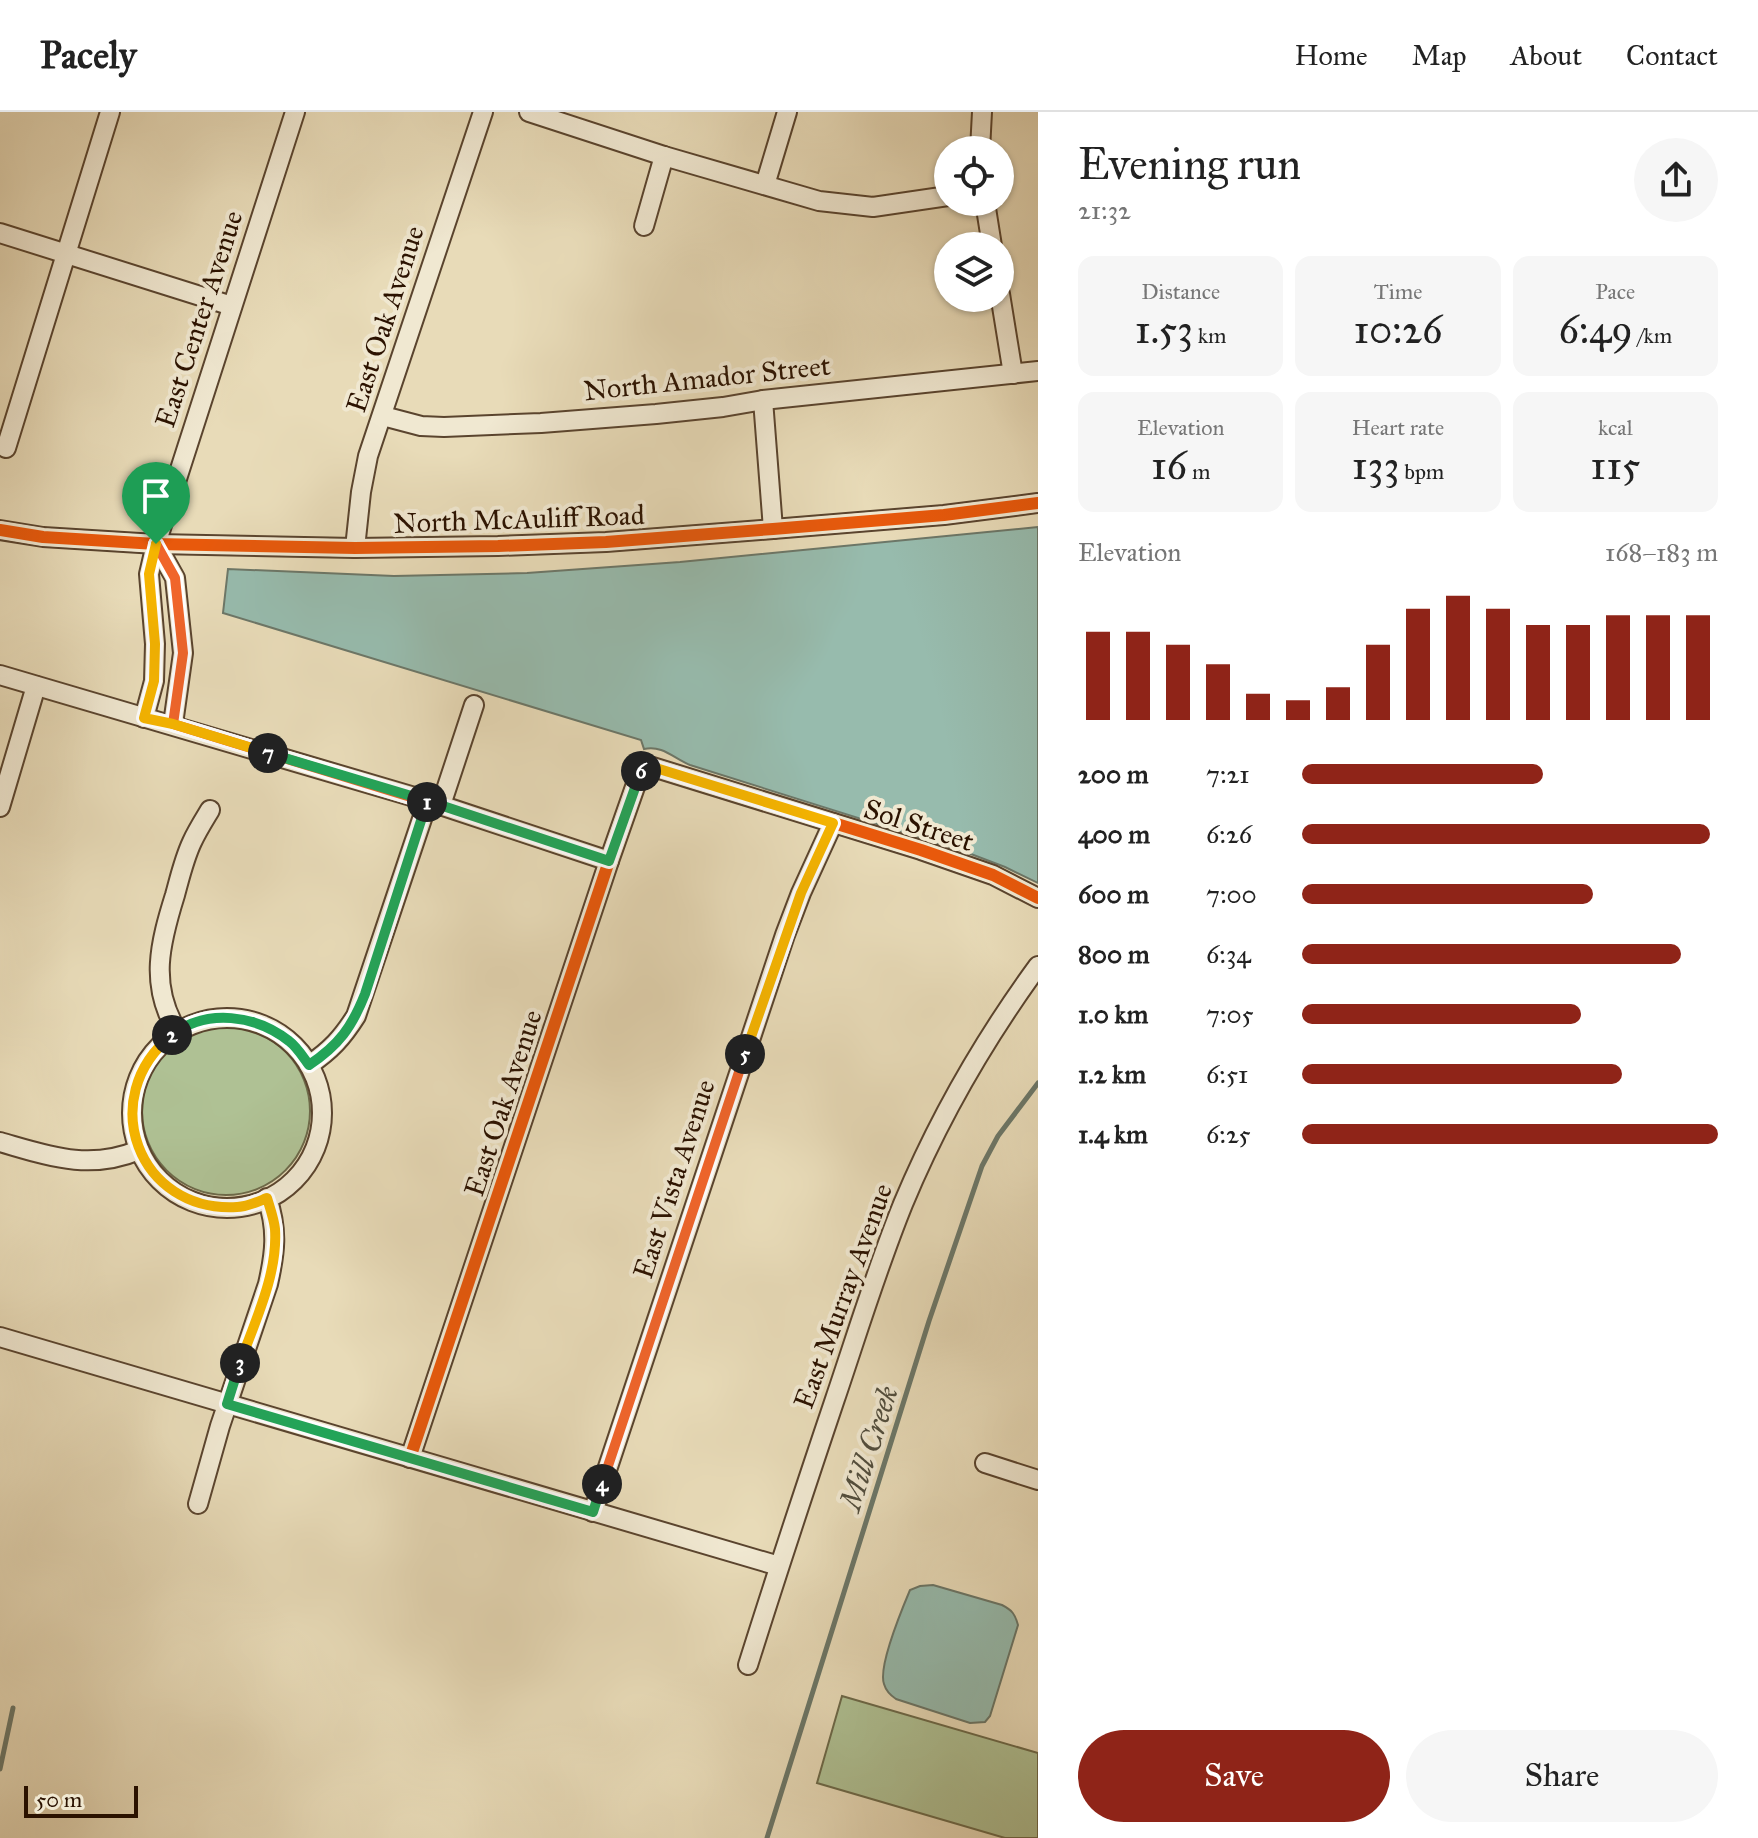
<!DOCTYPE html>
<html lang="en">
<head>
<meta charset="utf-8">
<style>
  :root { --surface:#fff; --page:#f6f6f6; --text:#222; --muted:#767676; --line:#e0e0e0; --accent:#8f2418 }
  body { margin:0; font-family:"IM FELL Great Primer",serif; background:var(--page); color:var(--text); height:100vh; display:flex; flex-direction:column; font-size:30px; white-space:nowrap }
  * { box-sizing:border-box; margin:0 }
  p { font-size:26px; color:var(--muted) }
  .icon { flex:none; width:44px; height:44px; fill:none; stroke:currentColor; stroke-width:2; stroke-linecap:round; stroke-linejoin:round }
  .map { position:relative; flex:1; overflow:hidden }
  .details { display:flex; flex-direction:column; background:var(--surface); width:720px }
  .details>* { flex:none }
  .fabs { position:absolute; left:934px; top:24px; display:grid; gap:16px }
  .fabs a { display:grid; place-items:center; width:80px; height:80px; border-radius:50%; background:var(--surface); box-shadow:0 2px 6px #0004; font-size:40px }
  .scale { position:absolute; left:24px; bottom:20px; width:114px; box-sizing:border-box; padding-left:8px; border:4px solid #2b1200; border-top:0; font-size:22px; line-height:28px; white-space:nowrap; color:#2b1200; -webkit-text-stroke:6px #f0e8d1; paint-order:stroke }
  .pin { position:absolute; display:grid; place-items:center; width:68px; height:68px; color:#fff; margin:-82px -34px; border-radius:50% 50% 50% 0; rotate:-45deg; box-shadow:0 0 8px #0007 }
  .pin .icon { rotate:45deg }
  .km { position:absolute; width:40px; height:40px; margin:-20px; border-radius:50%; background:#222; color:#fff; font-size:22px; line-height:40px; text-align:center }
  .round { display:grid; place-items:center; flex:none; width:84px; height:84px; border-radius:42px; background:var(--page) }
  .overview { display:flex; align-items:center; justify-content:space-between; height:136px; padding:0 40px }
  h1 { font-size:44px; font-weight:600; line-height:60px }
  .stats { display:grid; grid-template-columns:repeat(3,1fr); gap:12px; height:136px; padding:8px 40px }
  .stats div { display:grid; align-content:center; border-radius:16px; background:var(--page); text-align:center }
  .stats b { font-size:40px; font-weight:600 }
  .stats small { font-size:22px; font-weight:400 }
  .stats p { font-size:22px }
  .chart { height:224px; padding:16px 40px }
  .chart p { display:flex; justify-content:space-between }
  .chart svg { width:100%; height:144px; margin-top:8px; stroke:var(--accent); stroke-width:6 }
  .cta { display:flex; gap:16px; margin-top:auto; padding:16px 40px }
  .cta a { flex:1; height:92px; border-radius:48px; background:var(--accent); color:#fff; font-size:32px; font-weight:600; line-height:92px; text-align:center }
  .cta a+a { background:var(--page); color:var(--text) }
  ul { padding:0 40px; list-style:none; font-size:26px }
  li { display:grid; grid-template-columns:128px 96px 1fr; align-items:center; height:60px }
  li i { height:20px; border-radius:10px; background:var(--accent) }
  header { display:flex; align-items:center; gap:48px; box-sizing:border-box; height:112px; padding:0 40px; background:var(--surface); border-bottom:2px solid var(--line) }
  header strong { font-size:38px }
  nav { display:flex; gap:44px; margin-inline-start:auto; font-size:28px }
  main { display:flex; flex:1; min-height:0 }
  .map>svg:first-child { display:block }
  .green { fill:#afc194; stroke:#6d6a4a; stroke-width:2 }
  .water { fill:#97bbad; stroke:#6c7768; stroke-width:2 }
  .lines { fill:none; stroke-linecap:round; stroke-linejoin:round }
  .stream { stroke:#6c7768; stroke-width:5 }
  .minor-casing { stroke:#5a442e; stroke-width:22 }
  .minor { stroke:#f0e8d1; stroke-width:18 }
  .cycleway-casing { stroke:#f0e8d1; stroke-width:17 }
  .cycleway { stroke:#e8590c; stroke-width:12 }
  .split-1-casing { stroke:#fff; stroke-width:16 }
  .split-2-casing { stroke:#fff; stroke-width:16 }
  .split-3-casing { stroke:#fff; stroke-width:16 }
  .split-4-casing { stroke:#fff; stroke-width:16 }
  .split-5-casing { stroke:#fff; stroke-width:16 }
  .split-6-casing { stroke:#fff; stroke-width:16 }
  .split-7-casing { stroke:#fff; stroke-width:16 }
  .split-8-casing { stroke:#fff; stroke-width:16 }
  .split-1 { stroke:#f0652b; stroke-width:10 }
  .split-2 { stroke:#22a559; stroke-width:10 }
  .split-3 { stroke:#f5b400; stroke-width:10 }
  .split-4 { stroke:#22a559; stroke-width:10 }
  .split-5 { stroke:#f0652b; stroke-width:10 }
  .split-6 { stroke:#f5b400; stroke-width:10 }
  .split-7 { stroke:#22a559; stroke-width:10 }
  .split-8 { stroke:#f5b400; stroke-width:10 }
  .labels { text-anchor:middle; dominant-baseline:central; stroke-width:8; stroke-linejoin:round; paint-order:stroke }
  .street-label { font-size:28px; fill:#2b1200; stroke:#f0e8d1 }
  .water-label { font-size:30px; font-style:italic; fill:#514d3d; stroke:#f0e8d1 }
</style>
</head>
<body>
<header>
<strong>Pacely</strong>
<nav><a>Home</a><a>Map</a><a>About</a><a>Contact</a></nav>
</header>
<main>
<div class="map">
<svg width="1038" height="1726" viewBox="0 0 1038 1726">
  <rect width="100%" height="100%" fill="#e8dbb8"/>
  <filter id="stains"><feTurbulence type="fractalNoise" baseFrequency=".0025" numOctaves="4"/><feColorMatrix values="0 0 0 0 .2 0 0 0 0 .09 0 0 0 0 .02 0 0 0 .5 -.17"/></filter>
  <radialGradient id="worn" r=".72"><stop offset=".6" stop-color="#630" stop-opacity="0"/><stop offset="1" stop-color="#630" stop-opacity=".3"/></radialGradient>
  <g class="green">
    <circle cx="226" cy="999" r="84"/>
    <path d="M842,1584l196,57v85h-33l-188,-55z"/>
  </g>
  <g class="water">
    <path d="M1038,415v356l-33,-16 -42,-16 -273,-86c-17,-7 -27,-20 -46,-16l-3,-9 -418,-127 5,-44 166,7 133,-3 153,-11z"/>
    <path d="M933,1473l69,20c10,5 13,9 16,20l-28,91 -5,6 -15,1 -74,-24c-6,-4 -10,-8 -12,-15 -6,-17 18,-75 26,-94l10,-4z"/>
  </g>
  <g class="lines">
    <g class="stream">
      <path d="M0,1657l13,-61"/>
      <path d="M767,1726l162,-517 53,-155 16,-30 40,-53"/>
    </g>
    <g class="minor-casing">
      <g id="minor">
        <path d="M529,0l135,44 155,45 54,6 75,-11"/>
        <path d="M980,38l2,-38"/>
        <path d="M765,73l22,-73"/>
        <path d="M985,90l7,44"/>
        <path d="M644,114l20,-70"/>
        <path d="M0,121l232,73"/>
        <path d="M1000,182l13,80"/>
        <path d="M763,288l10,129"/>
        <path d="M383,304l38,10 23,1 97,-4 115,-9 67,-7 40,-7 275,-29"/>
        <path d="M6,336l104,-336"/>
        <path d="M0,418l43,7 113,7 199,4 143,-2 108,-4 167,-13 171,-14 94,-12"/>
        <path d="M156,432l19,34 8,75 -10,71"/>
        <path d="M355,436l6,-56 7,-36 115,-344"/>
        <path d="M0,563l428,126 181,60"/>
        <path d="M144,606l10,-37 1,-37 -6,-70 7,-30 139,-432"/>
        <path d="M441,693l33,-100"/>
        <path d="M0,695l36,-121"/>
        <circle cx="227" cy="1001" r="95"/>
        <path d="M177,919c-28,-46 -17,-88 -2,-136 5,-18 9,-36 17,-53 5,-11 12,-22 18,-32"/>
        <path d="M309,953c22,-15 33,-27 47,-49l72,-215"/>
        <path d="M0,1030c49,14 89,29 139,8"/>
        <path d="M0,1225l779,229"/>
        <path d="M410,1346l199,-597 34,-97 278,86 72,25 45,23"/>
        <path d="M985,1351l53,17"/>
        <path d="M198,1392l22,-78 48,-142c7,-31 10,-54 -1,-86"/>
        <path d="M593,1400l192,-577 16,-42 32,-70"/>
        <path d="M748,1553c28,-89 57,-177 87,-266 22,-65 42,-131 68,-195 35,-84 81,-164 135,-238"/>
      </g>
    </g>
    <use href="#minor" class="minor"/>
    <g class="cycleway-casing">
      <g id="cycleway">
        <path d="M0,418l43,7 113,7 199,4 143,-2 108,-4 167,-13 171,-14 94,-12"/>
        <path d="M410,1346l199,-597 34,-97 278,86 72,25 45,23"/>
      </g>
    </g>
    <use href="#cycleway" class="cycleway"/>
  </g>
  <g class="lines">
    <g class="split-1-casing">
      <path id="split-1" d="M156,432l19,34 8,75 -10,71 254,78"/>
    </g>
    <g class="split-2-casing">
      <path id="split-2" d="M172,923c35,-27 84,-20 117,6 8,6 14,16 20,24 30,-20 43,-38 56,-71l62,-192"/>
    </g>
    <g class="split-3-casing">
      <path id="split-3" d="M172,923c-77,62 -34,178 65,172 10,0 20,-5 30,-9 3,10 7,21 8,31 3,45 -20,92 -35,134"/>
    </g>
    <g class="split-4-casing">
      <path id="split-4" d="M240,1251l-13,41 366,108 9,-28"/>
    </g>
    <g class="split-5-casing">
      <path id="split-5" d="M602,1372l143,-430"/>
    </g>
    <g class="split-6-casing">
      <path id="split-6" d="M641,659l2,-7 190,59 -32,70 -56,161"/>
    </g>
    <g class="split-7-casing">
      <path id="split-7" d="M268,641l160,48 181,60 32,-90"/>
    </g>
    <g class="split-8-casing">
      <path id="split-8" d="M156,432l-7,30 6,70 -1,37 -10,37 29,6 95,29"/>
    </g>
    <use href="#split-1" class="split-1"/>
    <use href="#split-2" class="split-2"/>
    <use href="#split-3" class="split-3"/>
    <use href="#split-4" class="split-4"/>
    <use href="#split-5" class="split-5"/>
    <use href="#split-6" class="split-6"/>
    <use href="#split-7" class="split-7"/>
    <use href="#split-8" class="split-8"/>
  </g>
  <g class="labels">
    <g class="street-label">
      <text transform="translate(199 207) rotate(-72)">East Center Avenue</text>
      <text transform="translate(385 207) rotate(-72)">East Oak Avenue</text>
      <text transform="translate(707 266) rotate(-6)">North Amador Street</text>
      <text transform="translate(519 407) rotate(-2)">North McAuliff Road</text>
      <text transform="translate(919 713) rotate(18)">Sol Street</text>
      <text transform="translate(503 991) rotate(-72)">East Oak Avenue</text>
      <text transform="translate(674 1067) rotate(-72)">East Vista Avenue</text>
      <text transform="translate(843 1184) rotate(-70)">East Murray Avenue</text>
    </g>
    <g class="water-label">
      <text transform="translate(869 1336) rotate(-72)">Mill Creek</text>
    </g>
  </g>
  <rect width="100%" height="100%" filter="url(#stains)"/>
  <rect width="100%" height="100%" fill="url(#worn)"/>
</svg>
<div class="fabs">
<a><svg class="icon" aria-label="locate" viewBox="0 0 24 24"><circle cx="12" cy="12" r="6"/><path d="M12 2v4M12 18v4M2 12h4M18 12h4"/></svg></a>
<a><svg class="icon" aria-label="layers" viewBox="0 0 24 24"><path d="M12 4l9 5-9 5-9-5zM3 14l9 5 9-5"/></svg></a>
</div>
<div class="scale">50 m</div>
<div class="pin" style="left:156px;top:432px;background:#1e9e55"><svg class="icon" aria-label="arrive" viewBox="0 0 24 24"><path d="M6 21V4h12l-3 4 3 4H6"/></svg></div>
<b class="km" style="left:427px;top:690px">1</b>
<b class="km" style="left:172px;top:923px">2</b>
<b class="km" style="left:240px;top:1251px">3</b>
<b class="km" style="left:602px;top:1372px">4</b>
<b class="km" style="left:745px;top:942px">5</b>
<b class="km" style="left:641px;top:659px">6</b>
<b class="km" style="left:268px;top:641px">7</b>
</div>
<section class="details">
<div class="overview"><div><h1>Evening run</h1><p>21:32</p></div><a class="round"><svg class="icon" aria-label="share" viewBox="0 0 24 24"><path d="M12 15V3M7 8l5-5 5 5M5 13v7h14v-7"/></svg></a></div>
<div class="stats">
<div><p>Distance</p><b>1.53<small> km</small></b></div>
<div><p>Time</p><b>10:26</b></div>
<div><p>Pace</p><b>6:49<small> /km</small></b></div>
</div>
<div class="stats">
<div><p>Elevation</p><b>16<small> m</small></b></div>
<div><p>Heart rate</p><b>133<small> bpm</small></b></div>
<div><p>kcal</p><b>115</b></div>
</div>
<div class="chart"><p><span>Elevation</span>168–183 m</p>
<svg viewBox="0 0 160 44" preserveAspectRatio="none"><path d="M5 44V17M15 44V17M25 44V21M35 44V27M45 44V36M55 44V38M65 44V34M75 44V21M85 44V10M95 44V6M105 44V10M115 44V15M125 44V15M135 44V12M145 44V12M155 44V12"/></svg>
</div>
<ul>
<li><b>200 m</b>7:21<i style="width:58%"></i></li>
<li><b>400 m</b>6:26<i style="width:98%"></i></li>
<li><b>600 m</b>7:00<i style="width:70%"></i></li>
<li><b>800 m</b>6:34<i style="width:91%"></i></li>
<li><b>1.0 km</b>7:05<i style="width:67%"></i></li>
<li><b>1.2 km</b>6:51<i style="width:77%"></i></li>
<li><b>1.4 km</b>6:25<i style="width:100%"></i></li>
</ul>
<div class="cta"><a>Save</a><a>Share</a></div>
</section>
</main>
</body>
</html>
